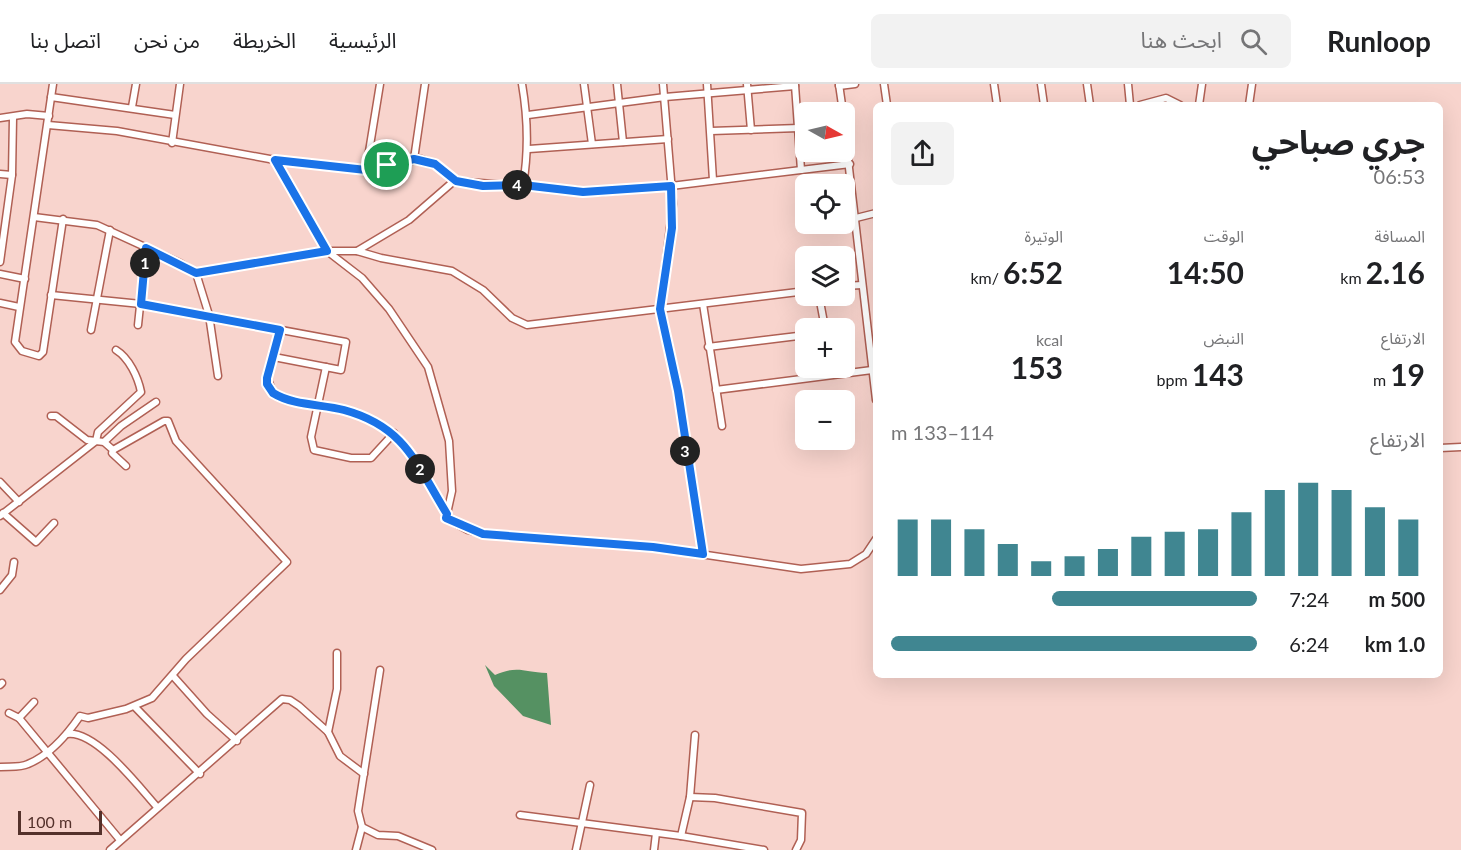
<!DOCTYPE html>
<html lang="ar">
<head>
<meta charset="utf-8">
<style>
  :root { --surface:#fff; --page:#f2f2f2; --text:#202124; --muted:#757577; --line:#e0e0e0; --accent:#408691 }
  body { margin:0; font-family:Lato,"Noto Sans Arabic",sans-serif; background:var(--page); color:var(--text); direction:rtl; height:100vh; display:flex; flex-direction:column; font-size:22px; white-space:nowrap }
  * { box-sizing:border-box; margin:0 }
  p { font-size:20px; color:var(--muted) }
  .icon { flex:none; width:33px; height:33px; fill:none; stroke:currentColor; stroke-width:2; stroke-linecap:round; stroke-linejoin:round }
  .map { position:relative; flex:1; overflow:hidden; direction:ltr }
  .panel { position:absolute; left:873px; top:18px; width:570px; height:576px; display:flex; flex-direction:column; background:var(--surface); border-radius:9px; box-shadow:0 6px 24px #0002; direction:rtl }
  .panel>* { flex:none }
  .needle { width:39px; rotate:98deg }
  .fabs { position:absolute; left:795px; top:18px; display:grid; gap:12px }
  .fabs a { display:grid; place-items:center; width:60px; height:60px; border-radius:9px; background:var(--surface); box-shadow:0 6px 24px #0002; font-size:30px }
  .scale { position:absolute; left:18px; bottom:15px; width:84px; box-sizing:border-box; padding-left:6px; border:3px solid #54312b; border-top:0; font-size:16px; line-height:21px; white-space:nowrap; color:#54312b; -webkit-text-stroke:4px #f8d4cd; paint-order:stroke }
  .pin { position:absolute; display:grid; place-items:center; width:51px; height:51px; color:#fff; margin:-26px; border:3px solid #fff; border-radius:50%; box-shadow:0 2px 6px #0007 }
  .km { position:absolute; width:30px; height:30px; margin:-15px; border-radius:50%; background:#222; color:#fff; font-size:16px; line-height:30px; text-align:center }
  .round { display:grid; place-items:center; flex:none; width:63px; height:63px; border-radius:9px; background:var(--page) }
  .overview { display:flex; align-items:center; justify-content:space-between; height:102px; padding:0 18px }
  h1 { font-size:33px; font-weight:700; line-height:45px }
  .metrics { display:grid; grid-template-columns:repeat(3,1fr); gap:9px; height:102px; padding:6px 18px }
  .metrics div { display:grid; align-content:center }
  .metrics b { font-size:30px; font-weight:700 }
  .metrics small { font-size:16px; font-weight:400 }
  .metrics p { font-size:16px }
  .chart { height:168px; padding:12px 18px }
  .chart p { display:flex; justify-content:space-between }
  .chart svg { width:100%; height:108px; margin-top:6px; stroke:var(--accent); stroke-width:6 }
  ul { padding:0 18px; list-style:none; font-size:20px }
  li { display:grid; grid-template-columns:96px 72px 1fr; align-items:center; height:45px }
  li i { height:15px; border-radius:8px; background:var(--accent) }
  header { display:flex; align-items:center; gap:36px; box-sizing:border-box; height:84px; padding:0 30px; background:var(--surface); border-bottom:2px solid var(--line) }
  header strong { font-size:28px }
  nav { display:flex; gap:33px; margin-inline-start:auto; font-size:21px }
  .search { width:420px; height:54px; background:var(--page); display:flex; align-items:center; gap:15px; box-sizing:border-box; padding:0 21px; border-radius:9px; color:var(--muted); font-size:22px }
  .map>svg:first-child { display:block }
  .water { fill:#559162 }
  .lines { fill:none; stroke-linecap:round; stroke-linejoin:round }
  .street-casing { stroke:#b06054; stroke-width:9 }
  .street { stroke:#fff; stroke-width:6 }
  .route-casing { stroke:#fff; stroke-width:12 }
  .route { stroke:#1a73e8; stroke-width:8 }
</style>
</head>
<body>
<header>
<strong>Runloop</strong>
<div class="search"><svg class="icon" aria-label="search" viewBox="0 0 24 24"><circle cx="10" cy="10" r="6"/><path d="M15 15l6 6"/></svg>ابحث هنا</div>
<nav><a>الرئيسية</a><a>الخريطة</a><a>من نحن</a><a>اتصل بنا</a></nav>
</header>
<div class="map">
<svg width="1461" height="766" viewBox="0 0 1461 766">
  <rect width="100%" height="100%" fill="#f8d4cd"/>
  <path class="water" d="M485,581l10,10c23,-10 28,-3 52,-2l4,52 -28,-9 -29,-30z"/>
  <g class="lines">
    <g class="street-casing">
      <g id="street">
        <path d="M53,0l-38,258 7,9 17,5 4,-4 20,-133"/>
        <path d="M522,0c6,35 7,66 1,101"/>
        <path d="M584,0l8,60"/>
        <path d="M617,0l6,58"/>
        <path d="M663,0l10,120 -13,105 18,82 25,162"/>
        <path d="M707,0l6,96"/>
        <path d="M747,0l4,46"/>
        <path d="M839,0l4,28"/>
        <path d="M884,0l3,21"/>
        <path d="M994,0l3,21"/>
        <path d="M1041,0l3,21"/>
        <path d="M1087,0l3,21"/>
        <path d="M1128,0l2,21"/>
        <path d="M795,1l6,85"/>
        <path d="M839,2l16,-2"/>
        <path d="M51,13l124,18"/>
        <path d="M1140,21l26,-7 14,7"/>
        <path d="M1199,21l3,-21"/>
        <path d="M1249,21l3,-21"/>
        <path d="M132,23l4,-23"/>
        <path d="M528,31l137,-18 130,-11"/>
        <path d="M0,34l27,-4 22,2"/>
        <path d="M48,41l69,6 158,29 91,10 55,-11 14,5 21,17"/>
        <path d="M844,41l32,275"/>
        <path d="M711,47l88,-3"/>
        <path d="M172,59l8,-59"/>
        <path d="M529,65l139,-10"/>
        <path d="M414,75l11,-75"/>
        <path d="M275,76l52,91 35,27 27,31 39,58 21,74 3,50 -6,27 22,12 15,4 170,13 148,22 49,-5 16,-10 10,-15"/>
        <path d="M366,86l14,-86"/>
        <path d="M0,90l12,1"/>
        <path d="M34,133l63,8 83,38 16,10 13,42 9,61"/>
        <path d="M856,134l20,-5"/>
        <path d="M357,167l24,7 71,13 31,19 29,28 15,7 279,-34"/>
        <path d="M0,178l12,-87 1,-57"/>
        <path d="M196,189l131,-22h30l52,-31 45,-39 145,11 72,-6 179,-22"/>
        <path d="M0,190l25,5"/>
        <path d="M844,202l18,-1"/>
        <path d="M51,211l90,9 205,38 -5,28 -67,-13"/>
        <path d="M819,212l6,32"/>
        <path d="M0,219l19,4"/>
        <path d="M703,220l19,122"/>
        <path d="M138,241l8,-77"/>
        <path d="M91,246l19,-100"/>
        <path d="M280,246l-13,47 6,16c21,13 48,11 71,17 62,17 72,54 103,104"/>
        <path d="M708,263l98,-12"/>
        <path d="M326,283l-15,70 3,13 37,8h20l23,-25"/>
        <path d="M716,306l156,-20"/>
        <path d="M51,332h5l31,24 17,2 9,8 -1,3 14,13"/>
        <path d="M104,358l17,-16 35,-24"/>
        <path d="M1440,364l21,-1"/>
        <path d="M0,398l19,20"/>
        <path d="M3,429l33,29 18,-19"/>
        <path d="M0,432l96,-75 2,-9 43,-40c-3,-15 -12,-34 -25,-42"/>
        <path d="M0,506l12,-15 2,-13"/>
        <path d="M173,592l34,38 30,27"/>
        <path d="M0,601l2,-2"/>
        <path d="M135,623l65,67"/>
        <path d="M9,629l10,5 15,-16"/>
        <path d="M19,634l101,122"/>
        <path d="M328,648l9,-43v-36"/>
        <path d="M67,650c29,-4 72,53 90,73"/>
        <path d="M0,683c9,-1 20,1 28,-3 22,-9 39,-29 52,-48l8,2 38,-9 26,-11 34,-39 101,-97 -111,-121 -8,-20h-4l-51,29"/>
        <path d="M690,713l25,1 87,15 -1,27 -5,10"/>
        <path d="M520,731l161,21 83,14"/>
        <path d="M362,743l16,8 20,1 34,14"/>
        <path d="M681,752l9,-39 5,-62"/>
        <path d="M110,766l172,-151 8,1 9,6 29,26 12,24 24,18"/>
        <path d="M356,766l6,-23 -4,-16 22,-141"/>
        <path d="M576,766l14,-65"/>
        <path d="M654,766l2,-17"/>
      </g>
    </g>
    <use href="#street" class="street"/>
  </g>
  <g class="lines">
    <g class="route-casing">
      <path id="route" d="M414,75l21,5 21,17 27,5 40,-1 60,7 88,-6 1,42 -12,81 18,82 25,163 -50,-7 -170,-13 -37,-16 1,-4c-31,-50 -41,-87 -103,-104 -22,-6 -50,-4 -71,-17l-6,-9v-6l13,-48 -139,-26 5,-56 50,25 131,-22 -52,-91 91,10z"/>
    </g>
    <use href="#route" class="route"/>
  </g>
</svg>
<div class="fabs">
<a><svg class="needle" viewBox="-14 -14 28 28"><path d="M0-13l5 13h-10z" fill="#e53935"/><path d="M0 13l5-13h-10z" fill="#757577"/></svg></a>
<a><svg class="icon" aria-label="locate" viewBox="0 0 24 24"><circle cx="12" cy="12" r="6"/><path d="M12 2v4M12 18v4M2 12h4M18 12h4"/></svg></a>
<a><svg class="icon" aria-label="layers" viewBox="0 0 24 24"><path d="M12 4l9 5-9 5-9-5zM3 14l9 5 9-5"/></svg></a>
<a>+</a>
<a>−</a>
</div>
<div class="scale">100 m</div>
<div class="pin" style="left:387px;top:81px;background:#1e9e55"><svg class="icon" aria-label="arrive" viewBox="0 0 24 24"><path d="M6 21V4h12l-3 4 3 4H6"/></svg></div>
<b class="km" style="left:145px;top:179px">1</b>
<b class="km" style="left:420px;top:385px">2</b>
<b class="km" style="left:685px;top:367px">3</b>
<b class="km" style="left:517px;top:101px">4</b>
<section class="panel">
<div class="overview"><div><h1>جري صباحي</h1><p>06:53</p></div><a class="round"><svg class="icon" aria-label="share" viewBox="0 0 24 24"><path d="M12 15V3M7 8l5-5 5 5M5 13v7h14v-7"/></svg></a></div>
<div class="metrics">
<div><p>المسافة</p><b>2.16<small> km</small></b></div>
<div><p>الوقت</p><b>14:50</b></div>
<div><p>الوتيرة</p><b>6:52<small> /km</small></b></div>
</div>
<div class="metrics">
<div><p>الارتفاع</p><b>19<small> m</small></b></div>
<div><p>النبض</p><b>143<small> bpm</small></b></div>
<div><p>kcal</p><b>153</b></div>
</div>
<div class="chart"><p><span>الارتفاع</span>114–133 m</p>
<svg viewBox="0 0 160 44" preserveAspectRatio="none"><path d="M5 44V21M15 44V21M25 44V25M35 44V31M45 44V38M55 44V36M65 44V33M75 44V28M85 44V26M95 44V25M105 44V18M115 44V9M125 44V6M135 44V9M145 44V16M155 44V21"/></svg>
</div>
<ul>
<li><b>500 m</b>7:24<i style="width:56%"></i></li>
<li><b>1.0 km</b>6:24<i style="width:100%"></i></li>
</ul>
</section>
</div>
</body>
</html>
